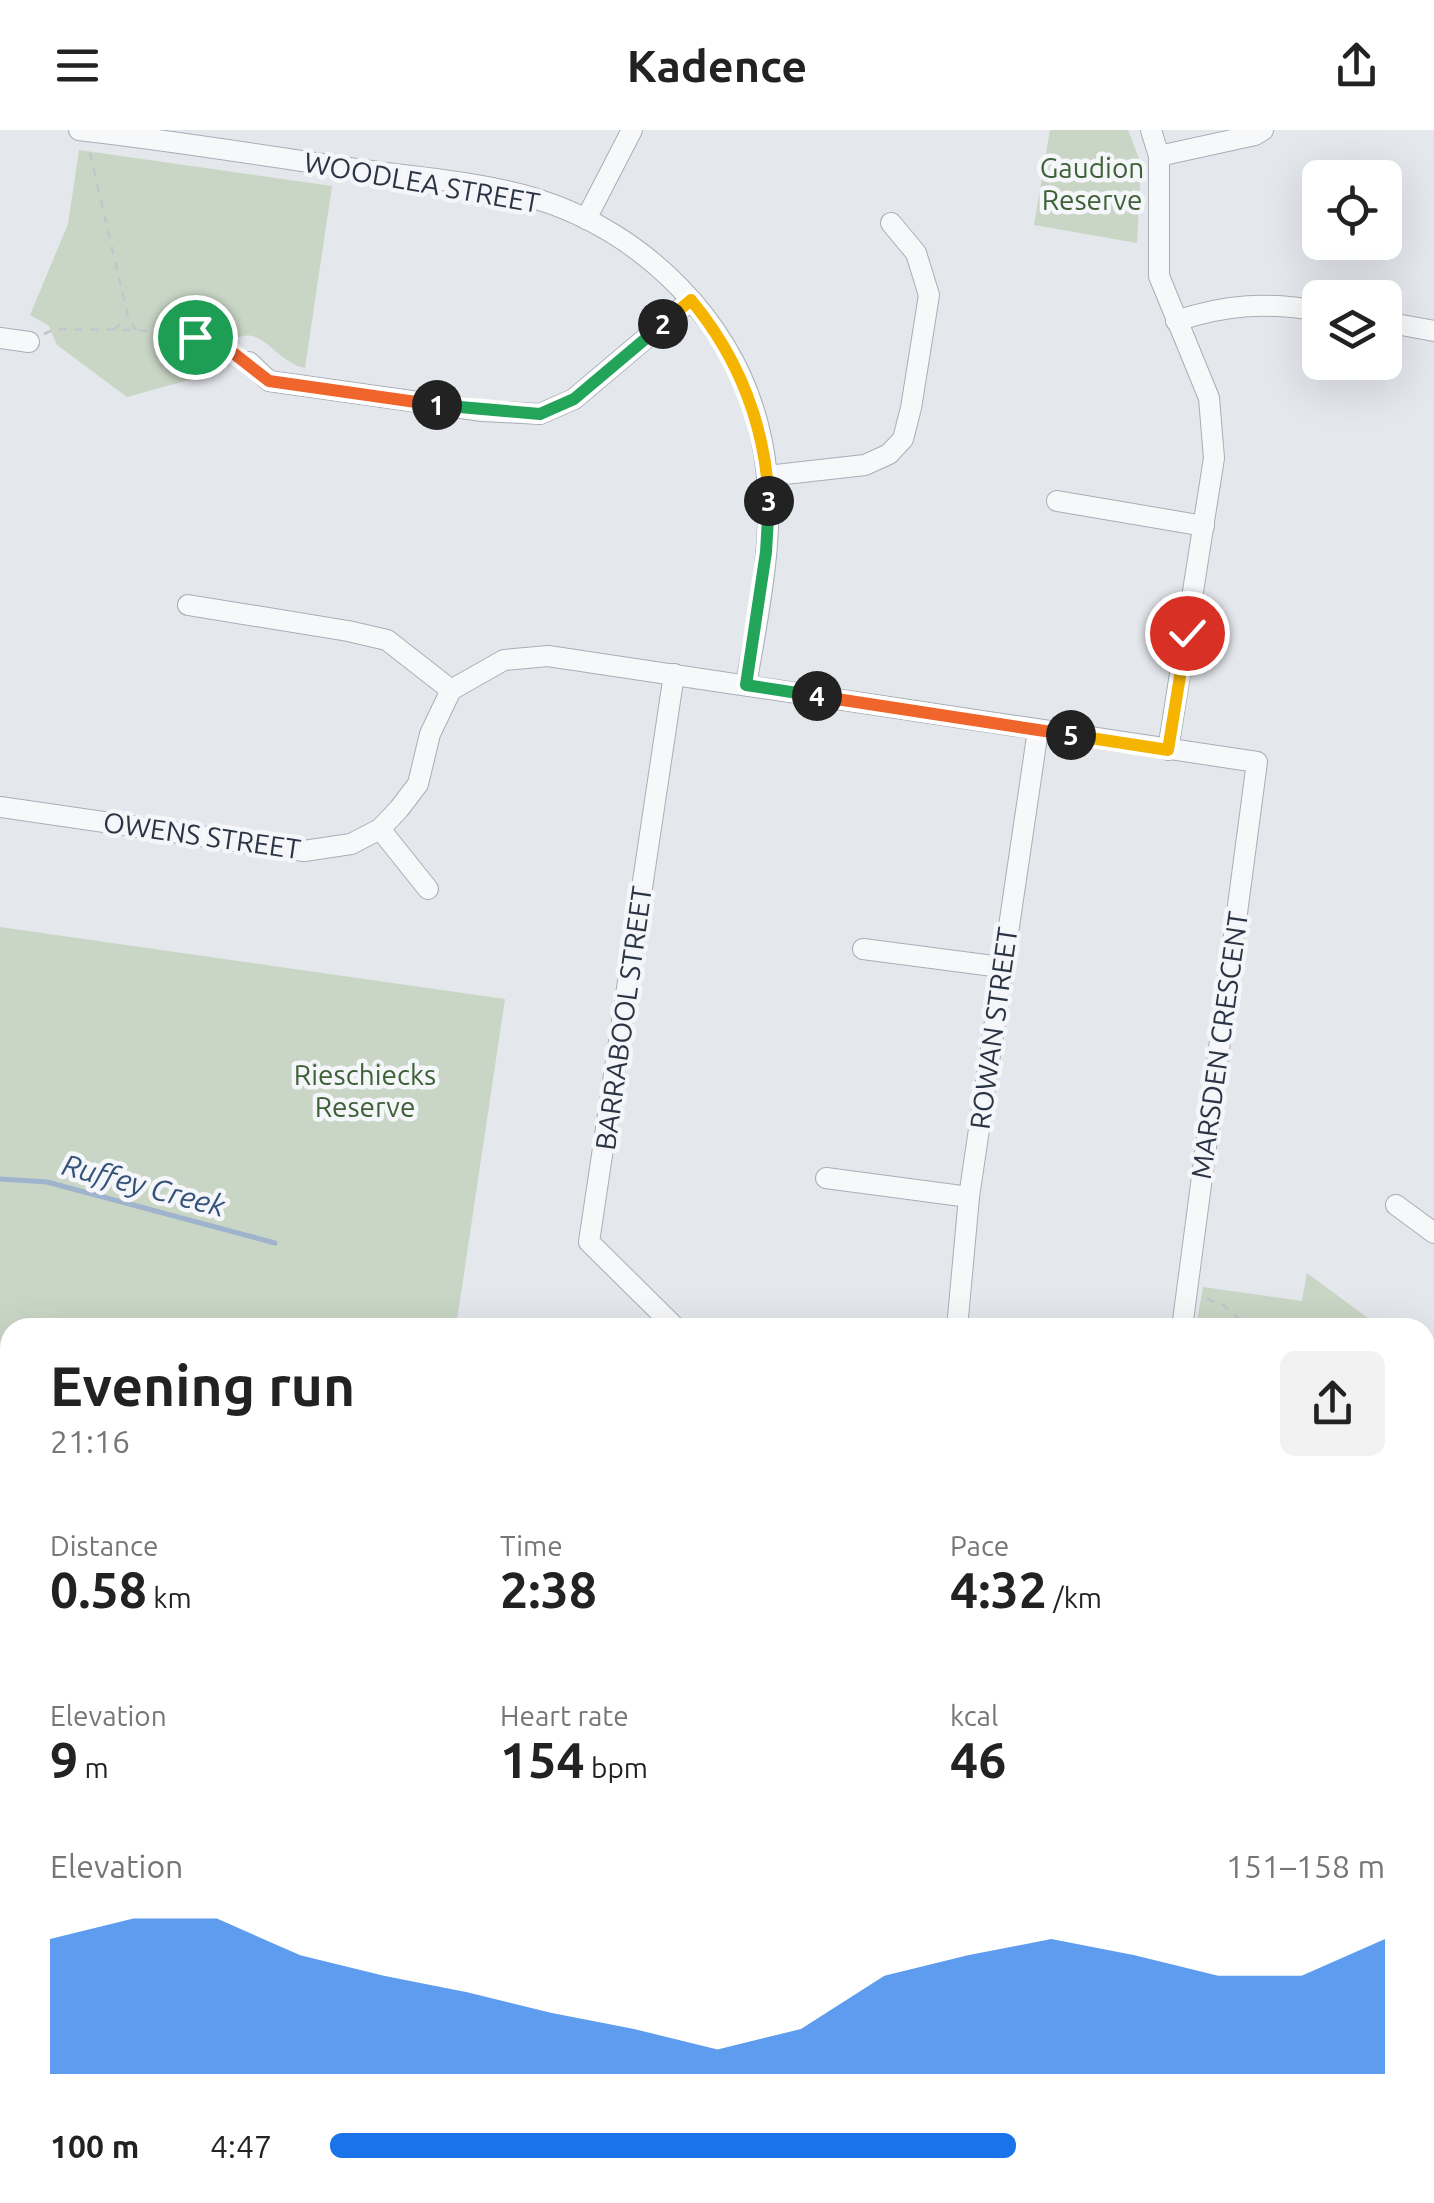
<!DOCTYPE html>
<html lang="en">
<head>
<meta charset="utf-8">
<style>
  :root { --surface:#fff; --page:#f2f2f2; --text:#222; --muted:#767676; --accent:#1a73e8 }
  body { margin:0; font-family:Ubuntu,sans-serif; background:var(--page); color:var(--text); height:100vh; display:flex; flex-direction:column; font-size:38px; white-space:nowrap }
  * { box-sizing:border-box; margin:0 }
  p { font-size:32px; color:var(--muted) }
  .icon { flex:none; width:55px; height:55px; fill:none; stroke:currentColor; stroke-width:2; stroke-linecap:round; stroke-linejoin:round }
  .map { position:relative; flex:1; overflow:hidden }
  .panel { position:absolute; left:0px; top:1188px; width:1435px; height:888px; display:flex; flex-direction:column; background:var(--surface); border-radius:30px 30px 0 0; box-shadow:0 10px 40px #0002 }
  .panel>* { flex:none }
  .controls { position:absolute; left:1302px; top:30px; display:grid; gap:20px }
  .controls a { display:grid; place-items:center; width:100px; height:100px; border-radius:15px; background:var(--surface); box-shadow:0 10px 40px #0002; font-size:50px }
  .pin { position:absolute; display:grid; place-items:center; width:85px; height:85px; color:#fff; margin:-42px; border:5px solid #fff; border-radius:50%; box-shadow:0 2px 10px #0007 }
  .km { position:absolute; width:50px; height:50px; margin:-25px; border-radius:50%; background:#222; color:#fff; font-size:28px; line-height:50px; text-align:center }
  .round { display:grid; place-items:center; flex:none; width:105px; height:105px; border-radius:15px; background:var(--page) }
  .summary { display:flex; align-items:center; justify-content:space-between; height:170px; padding:0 50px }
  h1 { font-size:55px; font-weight:600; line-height:75px }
  .stats { display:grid; grid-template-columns:repeat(3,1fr); gap:15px; height:170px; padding:10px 50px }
  .stats div { display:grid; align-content:center }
  .stats b { font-size:50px; font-weight:600 }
  .stats small { font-size:28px; font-weight:400 }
  .stats p { font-size:28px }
  .chart { height:280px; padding:20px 50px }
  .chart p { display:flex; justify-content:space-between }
  .chart svg { width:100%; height:180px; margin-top:10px; fill:var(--accent); opacity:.7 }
  ul { padding:0 50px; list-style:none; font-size:32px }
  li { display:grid; grid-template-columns:160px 120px 1fr; align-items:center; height:75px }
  li i { height:25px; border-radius:12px; background:var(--accent) }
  header { display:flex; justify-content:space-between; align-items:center; height:130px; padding:0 50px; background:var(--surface); font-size:45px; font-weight:600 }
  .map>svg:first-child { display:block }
  .built { fill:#d2d6de }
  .green { fill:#c9d6c5 }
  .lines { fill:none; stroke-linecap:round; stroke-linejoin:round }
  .stream { stroke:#9fb4cc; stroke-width:5 }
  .street-casing { stroke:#a9aeb7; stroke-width:22 }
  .secondary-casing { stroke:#a9aeb7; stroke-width:30 }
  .path { stroke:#c2c5cb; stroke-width:2.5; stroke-dasharray:8 8; stroke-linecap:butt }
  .street { stroke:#f7f8fa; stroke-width:20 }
  .secondary { stroke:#fff; stroke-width:28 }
  .split-1-casing { stroke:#fff; stroke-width:20 }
  .split-2-casing { stroke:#fff; stroke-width:20 }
  .split-3-casing { stroke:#fff; stroke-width:20 }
  .split-4-casing { stroke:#fff; stroke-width:20 }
  .split-5-casing { stroke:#fff; stroke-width:20 }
  .split-6-casing { stroke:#fff; stroke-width:20 }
  .split-1 { stroke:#f0652b; stroke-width:12 }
  .split-2 { stroke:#22a559; stroke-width:12 }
  .split-3 { stroke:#f5b400; stroke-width:12 }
  .split-4 { stroke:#22a559; stroke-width:12 }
  .split-5 { stroke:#f0652b; stroke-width:12 }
  .split-6 { stroke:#f5b400; stroke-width:12 }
  .labels { text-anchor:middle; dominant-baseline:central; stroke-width:9; stroke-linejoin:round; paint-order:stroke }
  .park-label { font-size:28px; fill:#3f6138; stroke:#f4f6f9 }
  .street-label { font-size:28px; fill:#2b3445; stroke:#f4f6f9 }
  .water-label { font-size:30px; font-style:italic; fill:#34527a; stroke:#f4f6f9 }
</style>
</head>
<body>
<header><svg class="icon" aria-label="menu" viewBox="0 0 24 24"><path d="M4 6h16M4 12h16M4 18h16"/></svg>Kadence<svg class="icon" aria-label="share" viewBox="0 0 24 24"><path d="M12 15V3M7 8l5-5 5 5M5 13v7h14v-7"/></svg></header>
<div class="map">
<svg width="1434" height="2073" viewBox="0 0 1434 2073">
  <rect width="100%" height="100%" fill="#e4e7ec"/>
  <path class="built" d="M0,1904l10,2v159h352l-1,8h-361z"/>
  <g class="green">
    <path d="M1050,0h78l13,34 -4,79 -103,-18z"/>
    <path d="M79,20l253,36 -27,182c-33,-6 -46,-55 -81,-20l-6,24 -91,25 -70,-52 -8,-19 -19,-11 38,-91z"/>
    <path d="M0,797l505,72 -49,328 -446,1v215l-10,2z"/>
    <path d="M1307,1143l73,54h-184l7,-40 99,14z"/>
    <path d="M1425,1304l8,84 -8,8z"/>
    <path d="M0,2013l10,2v50h28l-2,8h-36z"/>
  </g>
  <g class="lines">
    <path class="stream" d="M0,1049l47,3 228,61"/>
    <g class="street-casing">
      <g id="street">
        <path d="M79,0c88,10 175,24 263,37 64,10 133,13 195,32 108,34 200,125 224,238 18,81 -1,168 -15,248"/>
        <path d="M1151,0l8,26v120l50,122 5,60 -46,292"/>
        <path d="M1159,26l96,-21 8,-5"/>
        <path d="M586,89l46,-89"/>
        <path d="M1176,191c52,-17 90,-19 144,-10"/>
        <path d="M1385,192l49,9"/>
        <path d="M0,208l29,4"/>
        <path d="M249,232l20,19 213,30 58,3 34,-15 117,-99"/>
        <path d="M767,346l98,-11 24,-11 14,-15 8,-31 18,-113 -13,-42 -25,-30"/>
        <path d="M1057,371l147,25"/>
        <path d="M188,475l160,26 39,9 64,50"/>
        <path d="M674,544l-85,568 87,86"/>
        <path d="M0,677l304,44 47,-7 29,-15 19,-20 19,-25 12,-50 21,-44 53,-30 44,-4 709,106 -75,566"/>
        <path d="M380,699l48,60"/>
        <path d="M863,819l138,18"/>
        <path d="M826,1048l143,19"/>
        <path d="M1396,1075l38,28"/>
        <path d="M957,1198l12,-131 69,-467"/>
        <path d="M1425,1532l9,-8"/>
        <path d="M0,1880l10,2"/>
        <path d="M463,2065l55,8"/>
        <path d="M779,2065l5,8"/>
        <path d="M385,2073l1,-8"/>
        <path d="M852,2073l6,-8"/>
      </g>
    </g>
    <g class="secondary-casing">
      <g id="secondary">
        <path d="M0,1657l10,2"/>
        <path d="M1425,1874l9,1"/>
      </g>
    </g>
    <g class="path">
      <path d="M90,23l38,164 9,15"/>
      <path d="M114,200l12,-12"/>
      <path d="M44,204l11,-5c48,2 137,-5 177,22"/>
      <path d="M1207,1169l15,5 27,24"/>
      <path d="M1425,1239l9,-1"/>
      <path d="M1425,1371l4,5 5,-1"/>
      <path d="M0,1513l10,2"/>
    </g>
    <use href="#street" class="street"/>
    <use href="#secondary" class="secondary"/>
  </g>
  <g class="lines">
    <g class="split-1-casing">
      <path id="split-1" d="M195,207l28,8 46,36 168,24"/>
    </g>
    <g class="split-2-casing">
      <path id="split-2" d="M437,275l103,9 34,-15 89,-75"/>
    </g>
    <g class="split-3-casing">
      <path id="split-3" d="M663,194l28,-24c49,59 74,125 78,201"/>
    </g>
    <g class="split-4-casing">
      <path id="split-4" d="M769,371l-3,51 -20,133 71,11"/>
    </g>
    <g class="split-5-casing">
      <path id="split-5" d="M817,566l254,39"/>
    </g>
    <g class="split-6-casing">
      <path id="split-6" d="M1071,605l97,15 19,-117"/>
    </g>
    <use href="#split-1" class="split-1"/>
    <use href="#split-2" class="split-2"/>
    <use href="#split-3" class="split-3"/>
    <use href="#split-4" class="split-4"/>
    <use href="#split-5" class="split-5"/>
    <use href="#split-6" class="split-6"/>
  </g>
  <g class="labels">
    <g class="park-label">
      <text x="1092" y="37">Gaudion<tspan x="1092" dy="32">Reserve</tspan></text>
      <text x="365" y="944">Rieschiecks<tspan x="365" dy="32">Reserve</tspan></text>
    </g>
    <g class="street-label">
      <text transform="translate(422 52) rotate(10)">WOODLEA STREET</text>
      <text transform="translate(202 705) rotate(8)">OWENS STREET</text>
      <text transform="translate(623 888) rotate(-82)">BARRABOOL STREET</text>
      <text transform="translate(993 898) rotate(-82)">ROWAN STREET</text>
      <text transform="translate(1219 915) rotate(-82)">MARSDEN CRESCENT</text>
    </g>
    <g class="water-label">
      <text transform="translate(144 1055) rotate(15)">Ruffey Creek</text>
    </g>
  </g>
</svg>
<div class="controls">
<a><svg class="icon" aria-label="locate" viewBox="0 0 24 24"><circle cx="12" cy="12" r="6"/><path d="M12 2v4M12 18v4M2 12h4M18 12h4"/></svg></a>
<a><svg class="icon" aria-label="layers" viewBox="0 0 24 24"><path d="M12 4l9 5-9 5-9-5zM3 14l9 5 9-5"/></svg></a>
</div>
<div class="pin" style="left:195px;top:207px;background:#1e9e55"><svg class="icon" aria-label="arrive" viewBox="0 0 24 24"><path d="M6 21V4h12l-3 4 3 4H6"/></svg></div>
<div class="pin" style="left:1187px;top:503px;background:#d93025"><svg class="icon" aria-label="check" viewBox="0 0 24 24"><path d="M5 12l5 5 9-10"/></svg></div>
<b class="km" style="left:437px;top:275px">1</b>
<b class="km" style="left:663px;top:194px">2</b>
<b class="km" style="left:769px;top:371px">3</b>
<b class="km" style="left:817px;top:566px">4</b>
<b class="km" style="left:1071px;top:605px">5</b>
<section class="panel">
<div class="summary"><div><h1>Evening run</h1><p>21:16</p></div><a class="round"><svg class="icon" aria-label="share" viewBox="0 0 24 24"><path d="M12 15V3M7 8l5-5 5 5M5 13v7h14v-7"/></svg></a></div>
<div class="stats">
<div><p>Distance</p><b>0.58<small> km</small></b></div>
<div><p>Time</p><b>2:38</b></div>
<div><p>Pace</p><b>4:32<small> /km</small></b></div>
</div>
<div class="stats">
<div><p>Elevation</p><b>9<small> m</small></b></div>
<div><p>Heart rate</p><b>154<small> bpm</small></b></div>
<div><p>kcal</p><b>46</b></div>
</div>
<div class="chart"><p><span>Elevation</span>151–158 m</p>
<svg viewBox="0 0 160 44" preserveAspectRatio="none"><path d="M0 44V11L10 6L20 6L30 15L40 20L50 24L60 29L70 33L80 38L90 33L100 20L110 15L120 11L130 15L140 20L150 20L160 11V44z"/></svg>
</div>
<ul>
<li><b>100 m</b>4:47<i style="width:65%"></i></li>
</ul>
</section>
</div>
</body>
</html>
